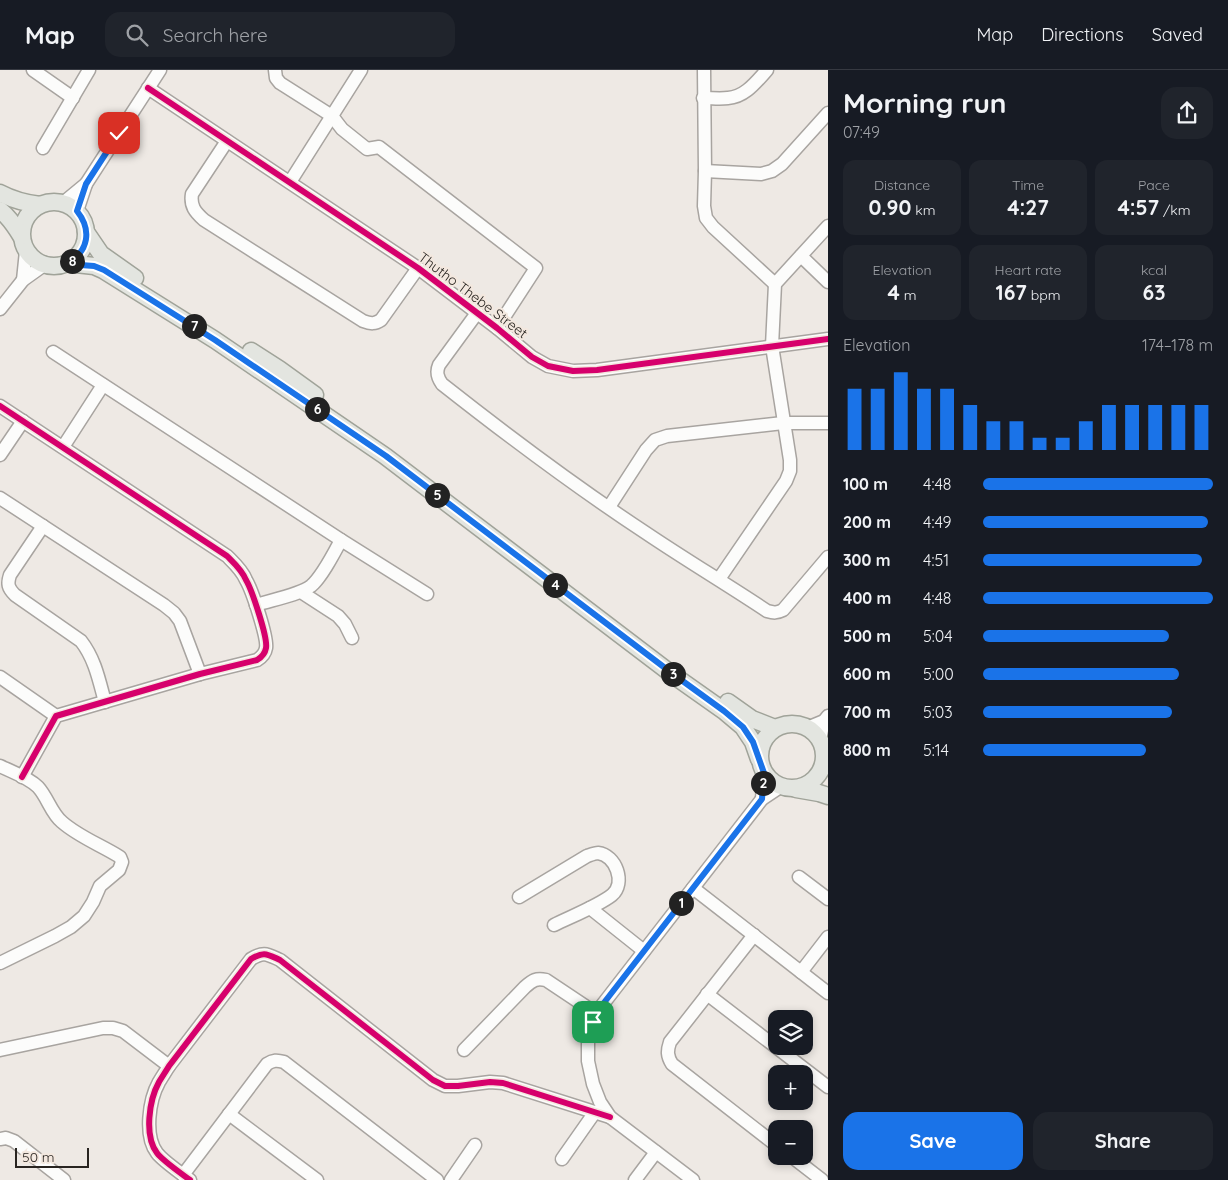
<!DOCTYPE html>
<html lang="en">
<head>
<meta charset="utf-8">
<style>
  :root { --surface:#171b24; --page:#20242c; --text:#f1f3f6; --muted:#9ea1a6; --line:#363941; --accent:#1a73e8 }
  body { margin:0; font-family:Quicksand,sans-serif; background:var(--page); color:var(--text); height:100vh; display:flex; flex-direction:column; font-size:19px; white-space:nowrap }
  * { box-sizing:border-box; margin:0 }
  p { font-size:16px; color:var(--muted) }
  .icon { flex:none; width:28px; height:28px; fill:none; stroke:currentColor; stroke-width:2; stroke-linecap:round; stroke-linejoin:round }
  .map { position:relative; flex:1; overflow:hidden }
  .sheet { display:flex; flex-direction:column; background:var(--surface); width:400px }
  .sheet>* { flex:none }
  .fabs { position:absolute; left:768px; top:940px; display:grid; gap:10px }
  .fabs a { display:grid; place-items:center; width:45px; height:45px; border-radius:10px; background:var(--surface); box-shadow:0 2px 8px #0003; font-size:25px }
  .scale { position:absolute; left:15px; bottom:12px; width:74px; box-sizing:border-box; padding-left:5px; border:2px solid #282420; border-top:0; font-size:14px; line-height:18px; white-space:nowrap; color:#282420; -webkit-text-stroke:4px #f3e8df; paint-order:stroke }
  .pin { position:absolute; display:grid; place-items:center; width:42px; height:42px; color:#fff; margin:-21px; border-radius:10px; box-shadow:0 2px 8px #0006 }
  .km { position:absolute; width:25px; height:25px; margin:-12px; border-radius:50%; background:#222; color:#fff; font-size:14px; line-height:25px; text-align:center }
  .round { display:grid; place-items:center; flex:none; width:52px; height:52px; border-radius:15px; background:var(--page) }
  .head { display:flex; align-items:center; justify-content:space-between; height:85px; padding:0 15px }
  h1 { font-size:28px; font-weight:800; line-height:38px }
  .figures { display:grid; grid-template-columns:repeat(3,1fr); gap:8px; height:85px; padding:5px 15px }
  .figures div { display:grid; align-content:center; border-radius:12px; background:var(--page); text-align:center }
  .figures b { font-size:21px; font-weight:800 }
  .figures small { font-size:14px; font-weight:400 }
  .figures p { font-size:14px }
  .chart { height:140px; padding:10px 15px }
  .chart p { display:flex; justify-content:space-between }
  .chart svg { width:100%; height:90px; margin-top:5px; stroke:var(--accent); stroke-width:6 }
  .action { display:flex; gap:10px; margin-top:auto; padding:10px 15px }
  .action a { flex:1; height:58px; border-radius:15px; background:var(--accent); color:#fff; font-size:20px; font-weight:800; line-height:58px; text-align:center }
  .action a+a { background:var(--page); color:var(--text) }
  ul { padding:0 15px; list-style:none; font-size:16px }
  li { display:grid; grid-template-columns:80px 60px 1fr; align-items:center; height:38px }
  li i { height:12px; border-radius:6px; background:var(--accent) }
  header { display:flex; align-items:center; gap:30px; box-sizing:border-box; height:70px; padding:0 25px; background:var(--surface); border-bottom:1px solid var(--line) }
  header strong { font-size:24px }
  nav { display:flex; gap:28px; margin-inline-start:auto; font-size:18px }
  .search { width:350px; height:45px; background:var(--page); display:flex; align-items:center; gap:12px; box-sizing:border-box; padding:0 18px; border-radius:15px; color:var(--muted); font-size:19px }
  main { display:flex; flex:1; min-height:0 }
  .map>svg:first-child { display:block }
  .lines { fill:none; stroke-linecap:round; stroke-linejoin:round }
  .minor-casing { stroke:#a8a4a0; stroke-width:15 }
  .major-casing { stroke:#a0a399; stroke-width:19 }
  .minor { stroke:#fcfcfb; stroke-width:12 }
  .major { stroke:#e3e5e0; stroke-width:16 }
  .cycleway-casing { stroke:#f3e8df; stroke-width:9 }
  .cycleway { stroke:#d6006c; stroke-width:6 }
  .route-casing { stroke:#fff; stroke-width:10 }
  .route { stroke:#1a73e8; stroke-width:6 }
  .labels { text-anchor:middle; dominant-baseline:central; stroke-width:4.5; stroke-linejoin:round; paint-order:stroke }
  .street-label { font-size:14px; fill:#282420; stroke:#f3e8df }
</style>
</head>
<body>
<header>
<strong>Map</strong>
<div class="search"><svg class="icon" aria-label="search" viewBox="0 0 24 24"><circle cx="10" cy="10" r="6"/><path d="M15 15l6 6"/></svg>Search here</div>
<nav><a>Map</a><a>Directions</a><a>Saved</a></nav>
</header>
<main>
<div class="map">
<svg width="828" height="1110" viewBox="0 0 828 1110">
  <rect width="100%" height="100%" fill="#eee9e4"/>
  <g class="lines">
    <g class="minor-casing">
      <g id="minor">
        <path d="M33,0l40,28"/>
        <path d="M275,0l1,8 4,5 52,33 10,13 25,20 12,-2 157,121 -39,60"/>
        <path d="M704,0l1,101 -1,35 2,12 7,9 62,57"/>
        <path d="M148,18l270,180 79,60 35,29 16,9 25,5 24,-1 231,-31"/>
        <path d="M703,28c9,0 17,1 25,0 17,-1 28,-16 39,-28"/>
        <path d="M227,71l-35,53c-2,12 3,18 12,26l159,101c8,3 12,3 18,-1l37,-52"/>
        <path d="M43,78l46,-78"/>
        <path d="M705,101l56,3 11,-3 10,-7 46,-51"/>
        <path d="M290,112l71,-112"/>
        <path d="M63,133l23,-19"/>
        <path d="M77,141l9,-27 74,-114"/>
        <path d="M801,186l27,26"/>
        <path d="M23,210l3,-29"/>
        <path d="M0,239l23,-29 21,-15"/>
        <path d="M477,243l-38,52c-3,7 -2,12 3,19 66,52 134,103 204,149 40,27 82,52 121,78 7,2 10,2 16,-1l45,-53"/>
        <path d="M53,282l288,188 86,54"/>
        <path d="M0,336l227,150c7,7 15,14 19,24 6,10 22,58 20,68 -1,6 -4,9 -9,12l-57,14 -144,42 -34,61"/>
        <path d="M63,377l40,-62"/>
        <path d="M0,385l23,-34"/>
        <path d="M0,428l164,107 10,8 6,8 20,53"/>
        <path d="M609,437l37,-57 9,-10 12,-4 116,-13h45"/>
        <path d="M43,456l-33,49c-3,9 -2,13 5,20l66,46c14,18 18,39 24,61"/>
        <path d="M719,509l67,-98 4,-10v-11l-18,-114 3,-62 53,-58"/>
        <path d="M301,522l37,24 7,8 7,14"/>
        <path d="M256,535c15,-5 43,-10 55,-19 11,-9 23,-33 30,-46"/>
        <path d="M0,607l56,39"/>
        <path d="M807,658l17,-7 4,-5"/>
        <path d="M820,670l4,-19"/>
        <path d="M0,696c12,6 28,11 38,21 10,11 13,26 24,35 17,15 39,23 58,35l2,5 -3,8 -19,16 -7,16 -9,14 -13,11 -16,9 -55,27"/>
        <path d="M762,729l2,-26"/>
        <path d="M799,807l29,22"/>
        <path d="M693,818l135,105"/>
        <path d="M519,827l68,-41c3,-1 8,-3 11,-3 18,2 28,30 14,42 -14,11 -42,22 -58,30"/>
        <path d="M590,838l54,43"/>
        <path d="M754,865l-84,107c-3,9 -3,14 2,22l104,81"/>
        <path d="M801,902l27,-35"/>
        <path d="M707,924l121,93"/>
        <path d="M0,980l103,-22h10l10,3 46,35"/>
        <path d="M464,980l61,-63c8,-7 11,-9 21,-7l51,34"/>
        <path d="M229,1044l88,66"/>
        <path d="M0,1069l6,-1 8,3 50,39"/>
        <path d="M791,1086l31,24"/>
        <path d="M562,1089l33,-47"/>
        <path d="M183,1105l84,-111c6,-4 10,-4 17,-2l153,118"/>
        <path d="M190,1110c-8,-6 -27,-19 -33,-27 -13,-17 -8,-53 2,-71 3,-5 7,-11 10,-16l82,-107c13,-8 16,-5 29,1l153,120 12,6h13l32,-4 13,1 107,34"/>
        <path d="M451,1110l24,-35"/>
        <path d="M635,1110l21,-28"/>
        <path d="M693,1110l-83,-63 -10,-15 -7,-18 -5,-23v-21l5,-18 10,-18 159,-205 18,-12"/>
      </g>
    </g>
    <g class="major-casing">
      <g id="major">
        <path d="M0,123c13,7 25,10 40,12"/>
        <circle cx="54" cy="164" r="32"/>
        <path d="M0,140c9,7 15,16 21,26"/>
        <path d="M86,162l15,22 34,24"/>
        <path d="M67,193l27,3 9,4 112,70 170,116 288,219 51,36 19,16 10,15 6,17"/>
        <path d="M251,281l28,18 36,26"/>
        <path d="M728,632l24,17 23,9"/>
        <circle cx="792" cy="686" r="32"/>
        <path d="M796,719l23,4 9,3"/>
      </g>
    </g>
    <use href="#minor" class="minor"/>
    <use href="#major" class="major"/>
    <g class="cycleway-casing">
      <g id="cycleway">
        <path d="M148,18l270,180 79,60 35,29 16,9 25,5 24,-1 231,-31"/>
        <path d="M0,336l227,150c7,7 15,14 19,24 6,10 22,58 20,68 -1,6 -4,9 -9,12l-57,14 -144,42 -34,61"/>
        <path d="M190,1110c-8,-6 -27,-19 -33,-27 -13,-17 -8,-53 2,-71 3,-5 7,-11 10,-16l82,-107c13,-8 16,-5 29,1l153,120 12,6h13l32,-4 13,1 107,34"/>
      </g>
    </g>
    <use href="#cycleway" class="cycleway"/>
  </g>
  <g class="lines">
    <g class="route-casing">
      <path id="route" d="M119,63l-33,51 -9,27c15,19 12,40 -10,53l27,2 10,4 111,70 171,116 287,218 51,37 19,16 10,15 11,31 -2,26 -159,205 -10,18"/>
    </g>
    <use href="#route" class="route"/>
  </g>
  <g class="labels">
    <g class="street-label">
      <text transform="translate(473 225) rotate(37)">Thutho Thebe Street</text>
    </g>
  </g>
</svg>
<div class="fabs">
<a><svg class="icon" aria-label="layers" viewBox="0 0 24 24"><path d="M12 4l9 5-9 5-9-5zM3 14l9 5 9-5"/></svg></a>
<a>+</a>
<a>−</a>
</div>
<div class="scale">50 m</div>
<div class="pin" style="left:593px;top:952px;background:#1e9e55"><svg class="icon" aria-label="arrive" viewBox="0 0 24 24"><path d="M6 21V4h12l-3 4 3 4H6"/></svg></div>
<div class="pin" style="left:119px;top:63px;background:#d93025"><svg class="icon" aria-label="check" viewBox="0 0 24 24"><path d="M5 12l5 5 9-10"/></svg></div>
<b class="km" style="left:681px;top:833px">1</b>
<b class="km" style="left:763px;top:713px">2</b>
<b class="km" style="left:673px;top:604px">3</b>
<b class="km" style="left:555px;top:515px">4</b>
<b class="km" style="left:437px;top:425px">5</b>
<b class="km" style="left:317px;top:339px">6</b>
<b class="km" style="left:194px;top:256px">7</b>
<b class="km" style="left:72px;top:191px">8</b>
</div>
<section class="sheet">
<div class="head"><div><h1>Morning run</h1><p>07:49</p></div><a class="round"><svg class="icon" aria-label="share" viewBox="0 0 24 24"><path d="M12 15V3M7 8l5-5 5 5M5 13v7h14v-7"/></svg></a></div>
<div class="figures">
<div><p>Distance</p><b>0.90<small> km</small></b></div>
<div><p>Time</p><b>4:27</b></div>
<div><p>Pace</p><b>4:57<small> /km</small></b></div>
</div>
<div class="figures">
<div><p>Elevation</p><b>4<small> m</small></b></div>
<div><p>Heart rate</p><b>167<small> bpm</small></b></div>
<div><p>kcal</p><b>63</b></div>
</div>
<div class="chart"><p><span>Elevation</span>174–178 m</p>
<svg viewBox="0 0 160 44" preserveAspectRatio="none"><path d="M5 44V14M15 44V14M25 44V6M35 44V14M45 44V14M55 44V22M65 44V30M75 44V30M85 44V38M95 44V38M105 44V30M115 44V22M125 44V22M135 44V22M145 44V22M155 44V22"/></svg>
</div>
<ul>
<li><b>100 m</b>4:48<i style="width:100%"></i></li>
<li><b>200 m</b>4:49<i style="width:98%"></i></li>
<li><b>300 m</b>4:51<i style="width:95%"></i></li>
<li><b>400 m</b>4:48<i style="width:100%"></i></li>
<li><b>500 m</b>5:04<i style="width:81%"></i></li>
<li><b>600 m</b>5:00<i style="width:85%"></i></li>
<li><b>700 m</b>5:03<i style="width:82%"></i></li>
<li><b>800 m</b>5:14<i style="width:71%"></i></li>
</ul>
<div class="action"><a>Save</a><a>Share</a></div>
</section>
</main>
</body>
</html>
